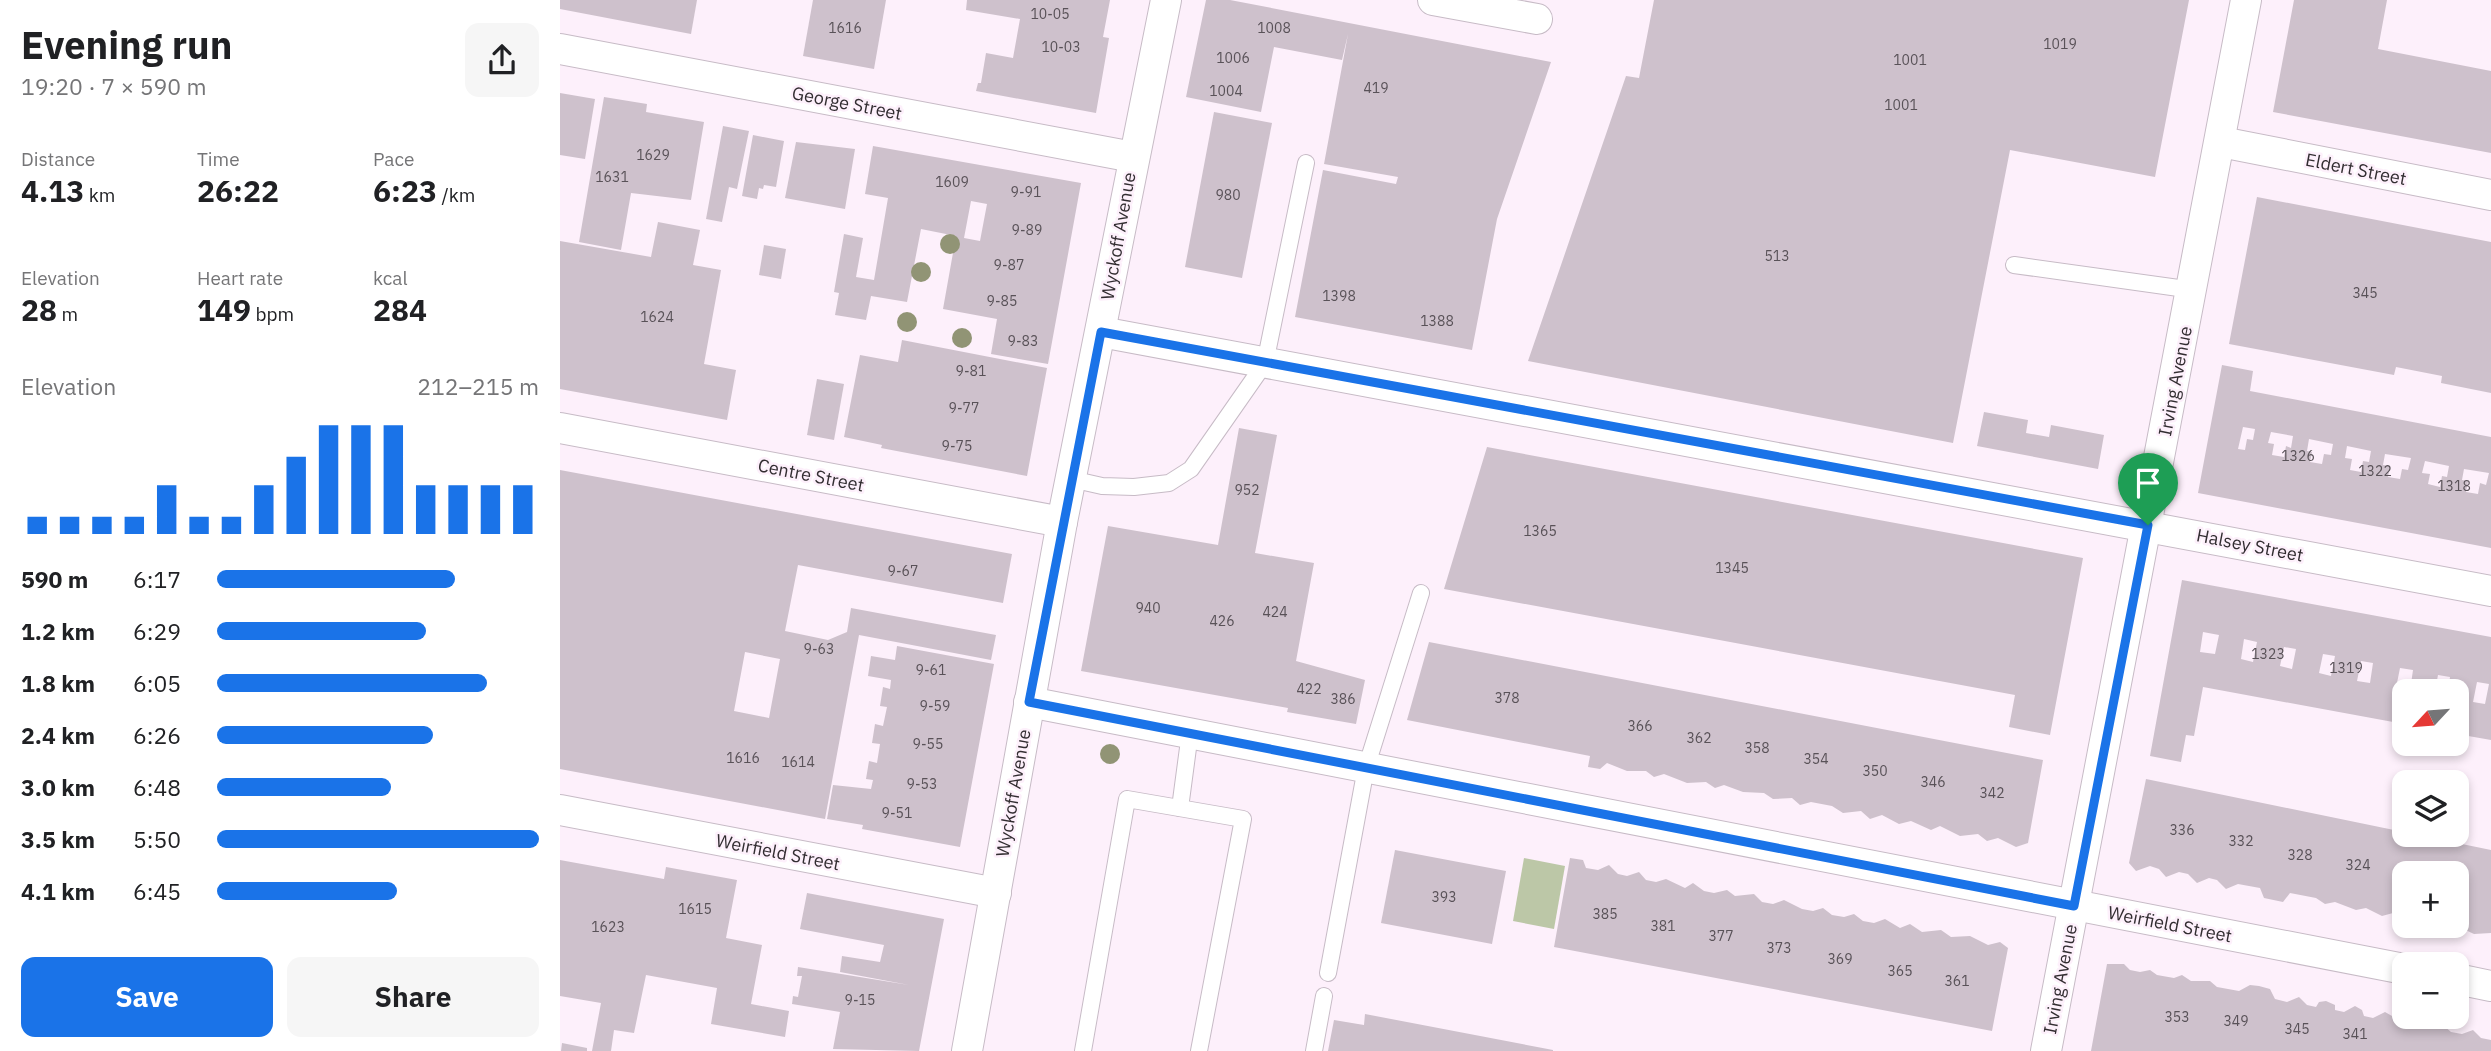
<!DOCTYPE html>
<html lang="en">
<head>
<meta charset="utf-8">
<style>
  :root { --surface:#fff; --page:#f6f6f6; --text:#202124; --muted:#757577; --accent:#1a73e8 }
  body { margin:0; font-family:"IBM Plex Sans",sans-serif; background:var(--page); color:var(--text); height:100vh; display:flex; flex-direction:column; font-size:26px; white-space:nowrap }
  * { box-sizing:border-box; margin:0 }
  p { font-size:23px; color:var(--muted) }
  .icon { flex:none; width:38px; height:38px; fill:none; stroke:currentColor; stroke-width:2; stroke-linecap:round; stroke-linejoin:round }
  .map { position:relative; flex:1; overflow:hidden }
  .details { display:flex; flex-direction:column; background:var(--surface); width:560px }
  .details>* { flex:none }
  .needle { width:46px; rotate:244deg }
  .fabs { position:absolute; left:1832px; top:679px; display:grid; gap:14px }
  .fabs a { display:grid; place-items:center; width:77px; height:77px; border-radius:14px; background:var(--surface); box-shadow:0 4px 10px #0003; font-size:35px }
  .pin { position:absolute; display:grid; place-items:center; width:60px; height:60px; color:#fff; margin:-72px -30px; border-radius:50% 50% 50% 0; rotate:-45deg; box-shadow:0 0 7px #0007 }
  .pin .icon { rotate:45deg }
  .round { display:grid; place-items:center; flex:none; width:74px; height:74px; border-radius:14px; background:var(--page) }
  .overview { display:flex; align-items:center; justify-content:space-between; height:119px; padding:0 21px }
  h1 { font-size:38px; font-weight:700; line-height:52px }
  .figures { display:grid; grid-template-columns:repeat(3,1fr); gap:10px; height:119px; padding:7px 21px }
  .figures div { display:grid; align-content:center }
  .figures b { font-size:30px; font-weight:700 }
  .figures small { font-size:19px; font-weight:400 }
  .figures p { font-size:19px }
  .chart { height:196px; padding:14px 21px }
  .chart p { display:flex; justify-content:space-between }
  .chart svg { width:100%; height:126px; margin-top:7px; stroke:var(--accent); stroke-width:6 }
  .button { display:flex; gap:14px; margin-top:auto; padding:14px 21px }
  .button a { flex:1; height:80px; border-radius:14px; background:var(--accent); color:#fff; font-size:28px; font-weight:700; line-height:80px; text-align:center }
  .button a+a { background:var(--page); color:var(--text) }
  ul { padding:0 21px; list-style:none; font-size:23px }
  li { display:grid; grid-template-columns:112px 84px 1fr; align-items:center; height:52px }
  li i { height:18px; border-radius:9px; background:var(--accent) }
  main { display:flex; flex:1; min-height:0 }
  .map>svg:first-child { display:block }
  .green { fill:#bcc7a7 }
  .building { fill:#cec1cc; fill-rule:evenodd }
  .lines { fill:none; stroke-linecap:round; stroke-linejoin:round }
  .service-casing { stroke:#c7bbc6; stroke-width:18 }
  .minor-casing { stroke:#c7bbc6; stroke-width:32 }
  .service { stroke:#fff; stroke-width:16 }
  .minor { stroke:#fff; stroke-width:30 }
  .tree { fill:#919475 }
  .route-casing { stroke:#fff; stroke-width:14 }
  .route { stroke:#1a73e8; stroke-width:9 }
  .labels { text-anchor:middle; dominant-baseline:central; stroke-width:5; stroke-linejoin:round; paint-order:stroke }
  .number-label { font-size:14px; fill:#595258 }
  .street-label { font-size:18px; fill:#322d31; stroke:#fdf0fb }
</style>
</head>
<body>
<main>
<section class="details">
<div class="overview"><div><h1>Evening run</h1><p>19:20 · 7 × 590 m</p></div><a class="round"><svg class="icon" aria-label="share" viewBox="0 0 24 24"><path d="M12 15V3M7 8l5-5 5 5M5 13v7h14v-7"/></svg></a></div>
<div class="figures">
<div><p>Distance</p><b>4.13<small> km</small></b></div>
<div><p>Time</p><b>26:22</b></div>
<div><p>Pace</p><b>6:23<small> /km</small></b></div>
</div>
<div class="figures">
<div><p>Elevation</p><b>28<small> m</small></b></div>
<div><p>Heart rate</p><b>149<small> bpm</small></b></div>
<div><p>kcal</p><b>284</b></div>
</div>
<div class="chart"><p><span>Elevation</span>212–215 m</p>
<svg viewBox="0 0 160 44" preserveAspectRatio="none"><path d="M5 44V38M15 44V38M25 44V38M35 44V38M45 44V27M55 44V38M65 44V38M75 44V27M85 44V17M95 44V6M105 44V6M115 44V6M125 44V27M135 44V27M145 44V27M155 44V27"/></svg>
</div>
<ul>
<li><b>590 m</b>6:17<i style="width:74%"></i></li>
<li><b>1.2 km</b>6:29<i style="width:65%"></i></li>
<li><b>1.8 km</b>6:05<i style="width:84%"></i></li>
<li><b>2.4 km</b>6:26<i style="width:67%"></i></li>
<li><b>3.0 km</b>6:48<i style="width:54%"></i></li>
<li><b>3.5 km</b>5:50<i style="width:100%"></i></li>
<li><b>4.1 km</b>6:45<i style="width:56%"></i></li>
</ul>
<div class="button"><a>Save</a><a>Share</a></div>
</section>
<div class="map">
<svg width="1931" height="1051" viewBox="0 0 1931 1051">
  <rect width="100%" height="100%" fill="#fdf0fb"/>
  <path class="green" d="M964,858l41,8 -11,63 -41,-8z"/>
  <g class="building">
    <path d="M0,0h137l-6,34 -131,-25z"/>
    <path d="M253,0h73l-12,69 -71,-13z"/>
    <path d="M407,0h143l-7,37 6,1 -13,75 -120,-22 2,-8h3l5,-30 27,5 7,-39 -54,-9z"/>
    <path d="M646,0h24l321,62 -54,157 -25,131 -177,-33 28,-147 73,14 2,-7 -74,-13 24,-130 -6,26 -68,-13 -13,65 -75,-15z"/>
    <path d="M1094,0h535l-34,177 -145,-27 -57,293 -425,-82 98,-285 13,2z"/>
    <path d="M1734,0h93l-9,49 113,22v82l-218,-41z"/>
    <path d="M0,93l35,6 -10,60 -25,-4z"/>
    <path d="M44,97l43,7 -1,8 58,10 -13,78 -60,-7 -10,57 -42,-8z"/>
    <path d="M654,112l58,11 -30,155 -57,-11z"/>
    <path d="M163,126l26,5 -12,58 -8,-2 -7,35 -16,-3z"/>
    <path d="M193,135l31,6 -8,46 -12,-2 -1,4 -4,-1 -2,11 -15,-3z"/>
    <path d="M236,142l59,7 -10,60 -60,-11z"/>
    <path d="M313,146l208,37 -33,181 -57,-10 6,-35 -54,-10 13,-73 -35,-7 -14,73 -36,-6 -5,24 -31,-5 4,-22 -5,-1 10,-58 19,4 -7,39 18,3 14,-82 -23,-4zM411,201l16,3 -7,37 -16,-3z"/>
    <path d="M1697,197l234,45v151l-50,-10 1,-7 -46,-9 -2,8 -165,-31z"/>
    <path d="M98,222l42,8 -7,35 28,5 -17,94 32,6 -9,50 -167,-31v-148l91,16z"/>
    <path d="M204,245l22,4 -5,30 -22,-4z"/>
    <path d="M342,340l145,28 -20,108 -146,-28 1,-3 -38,-8 16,-82 38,7z"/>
    <path d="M1662,365l31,6 -3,20 241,46v111l-293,-55zM1683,427l12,2 -2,11 -6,-1 -2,11 -7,-1zM1711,432l22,4 -2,12 -5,-2 -2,11 -12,-2 2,-11 -6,-1zM1749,439l24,5 -2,11 -7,-1 -2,10 -12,-2 2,-10 -5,-1zM1787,446l24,5 -2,11 -6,-1 -2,11 -11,-2 2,-11 -7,-1zM1825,454l26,4 -3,12 -6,-1 -2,10 -12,-2 2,-11 -7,-1zM1865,461l24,5 -2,11 -5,-1 -2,11 -12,-3 2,-10 -8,-1zM1904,469l25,4 -3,12 -6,-2 -2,11 -12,-2 2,-11 -6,-1z"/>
    <path d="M257,379l27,5 -10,56 -27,-5z"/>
    <path d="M1424,412l44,8 -2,13 23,4 2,-12 53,10 -6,34 -121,-23z"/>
    <path d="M679,428l38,7 -22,118 59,10 -18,98 69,19 -9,44 -69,-12 1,-4 -207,-37 27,-145 110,19z"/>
    <path d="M927,447l596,111 -33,177 -41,-8 6,-32 -571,-106z"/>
    <path d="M0,470l452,84 -9,49 -205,-38 -13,66 43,9 19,-8 4,-24 145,27 -5,25 -132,-25 -34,184 -265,-50zM185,652l35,7 -11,59 -35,-7z"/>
    <path d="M1622,580l309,57v103l-34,-6v-43h-9l2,-14 -12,-2 -3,16h-25l3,-21 -13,-2 -4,20 8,1v35l-201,-37 -9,49 -8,-1 -5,27 -31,-6zM1643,632l16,3 -4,19 -15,-2zM1684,639l13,3 -4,20 -12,-3zM1724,647l12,2 -4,20 -12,-3zM1763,654l12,2 -4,20 -12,-3zM1801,661l12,2 -3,20 -13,-2zM1917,682l12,2 -4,20 -12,-2z"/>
    <path d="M869,642l614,118 -15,83 -12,4 -18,-9 -11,3 -9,-7 -18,2 -20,-10 -9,4 -20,-9 -12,3 -17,-9 -12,4 -9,-8 -18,2 -11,-7 -21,-4 -11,3 -8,-7 -19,1 -9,-6 -21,-1 -19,-7 -9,3 -9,-6 -19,1 -23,-9 -10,3 -8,-6h-19l-20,-8 -7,6 -12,-2 2,-11 -183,-36z"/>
    <path d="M337,646l97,18 -34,183 -98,-18 1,-4 -36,-6 6,-34 38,4 2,-9 -7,-1 3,-18 8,2 3,-19 -8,-1 3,-19 8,2 4,-19 -7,-1 3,-19 7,2 1,-9 -23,-4 3,-20 24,4z"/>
    <path d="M1586,779l345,71v83l-17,1 -17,-8v-53h-53v43l-11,-3 -11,3 -16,-8 -10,2 -21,-8 -10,2 -9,-6 -26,-5 -7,9 -19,-4 -4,-10 -22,-4 -12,5 -9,-9 -8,-2 -12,5 -9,-9 -9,-2 -13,5 -7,-8 -9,-3 -14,5 -7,-8z"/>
    <path d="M835,850l111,21 -14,73 -111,-21z"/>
    <path d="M1010,858l13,2 3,8 12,2 11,-5 9,9 9,2 12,-4 7,8 10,2 10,-3 19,9 8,-5 11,8 10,2 13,-3 8,6 19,-2 8,8 11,2 11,-4 18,9 11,2 10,-3 9,7 12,2 10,-3 9,7 11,2 11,-4 15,9 10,-4 12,8 19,-2 10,7 19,-1 18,9 12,-3 8,6 -16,83 -438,-84z"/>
    <path d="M0,860l104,19 2,-12 71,13 -11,58 36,7 -11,59 38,7 -4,26 -74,-13 6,-36 -71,-13 -12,58 -20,-3 -3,21h-19l9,-48 -41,-7z"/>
    <path d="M247,893l137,26 -25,132 -86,-2 7,-37 -48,-8 1,-8 5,1 4,-21h-5l1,-9 111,18 -69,-13 2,-16 38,6 4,-17 -84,-16z"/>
    <path d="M1547,964h17l6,6 10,2 10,-2 7,5 17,3 8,-3 9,6h19l7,6 22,4 11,-6 9,1 11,3 5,10 12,3 12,-5 8,8 9,2 3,-5 7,-1 9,4v5l9,2 11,-6 7,4 2,6 9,2 12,-6 7,4 2,6 9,1 11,-5 7,4 2,5 9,2 11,-4 8,7 11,2 11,-4 8,8 10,2v11h-400z"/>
    <path d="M805,1014l188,36v1h-225l6,-31 30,5z"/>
    <path d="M2,1043l25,5v3h-26z"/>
  </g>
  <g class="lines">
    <g class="service-casing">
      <g id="service">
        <path d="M1454,265l179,25"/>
        <path d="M511,479l31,7 32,1 35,-4 22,-14 74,-106 41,-200"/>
        <path d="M620,808l10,-75"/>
        <path d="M768,973l38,-205 55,-175"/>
        <path d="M523,1051l44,-252 116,20 -44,232"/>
        <path d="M754,1051l10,-55"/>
      </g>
    </g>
    <g class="minor-casing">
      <g id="minor">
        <path d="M873,0l104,19"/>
        <path d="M0,49l573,108"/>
        <path d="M1661,142l270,53"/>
        <path d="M541,332l1390,259"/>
        <path d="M0,428l502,94"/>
        <path d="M469,702l1375,267"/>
        <path d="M0,810l436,83"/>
        <path d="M1897,979l34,7"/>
        <path d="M407,1051l95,-529 104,-522"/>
        <path d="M1486,1051l200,-1051"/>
      </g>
    </g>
    <use href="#service" class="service"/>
    <use href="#minor" class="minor"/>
  </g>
  <g class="tree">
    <circle cx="390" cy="244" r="10"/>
    <circle cx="361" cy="272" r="10"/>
    <circle cx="347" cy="322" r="10"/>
    <circle cx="402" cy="338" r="10"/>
    <circle cx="550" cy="754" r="10"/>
  </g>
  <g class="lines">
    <g class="route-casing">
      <path id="route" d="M541,332l1047,193 -74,381 -1045,-204z"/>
    </g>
    <use href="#route" class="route"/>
  </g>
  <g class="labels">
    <g class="number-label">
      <text x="490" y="14">10-05</text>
      <text x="285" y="28">1616</text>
      <text x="714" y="28">1008</text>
      <text x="1500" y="44">1019</text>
      <text x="501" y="47">10-03</text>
      <text x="673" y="58">1006</text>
      <text x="1350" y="60">1001</text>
      <text x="816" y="88">419</text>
      <text x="666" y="91">1004</text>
      <text x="1341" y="105">1001</text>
      <text x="93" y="155">1629</text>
      <text x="52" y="177">1631</text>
      <text x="392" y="182">1609</text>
      <text x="466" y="192">9-91</text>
      <text x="668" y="195">980</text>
      <text x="467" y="230">9-89</text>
      <text x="1217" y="256">513</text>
      <text x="449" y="265">9-87</text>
      <text x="1805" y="293">345</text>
      <text x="779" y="296">1398</text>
      <text x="442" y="301">9-85</text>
      <text x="97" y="317">1624</text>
      <text x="877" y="321">1388</text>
      <text x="463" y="341">9-83</text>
      <text x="411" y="371">9-81</text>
      <text x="404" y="408">9-77</text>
      <text x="397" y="446">9-75</text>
      <text x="1738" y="456">1326</text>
      <text x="1815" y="471">1322</text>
      <text x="1894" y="486">1318</text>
      <text x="687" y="490">952</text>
      <text x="980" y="531">1365</text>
      <text x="1172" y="568">1345</text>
      <text x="343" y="571">9-67</text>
      <text x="588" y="608">940</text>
      <text x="715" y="612">424</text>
      <text x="662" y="621">426</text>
      <text x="259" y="649">9-63</text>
      <text x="1708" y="654">1323</text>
      <text x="1786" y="668">1319</text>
      <text x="371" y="670">9-61</text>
      <text x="749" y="689">422</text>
      <text x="947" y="698">378</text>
      <text x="783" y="699">386</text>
      <text x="375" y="706">9-59</text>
      <text x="1080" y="726">366</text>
      <text x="1139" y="738">362</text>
      <text x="368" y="744">9-55</text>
      <text x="1197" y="748">358</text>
      <text x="183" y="758">1616</text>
      <text x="1256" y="759">354</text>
      <text x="238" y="762">1614</text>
      <text x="1315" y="771">350</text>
      <text x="1373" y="782">346</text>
      <text x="362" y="784">9-53</text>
      <text x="1432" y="793">342</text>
      <text x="337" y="813">9-51</text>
      <text x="1622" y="830">336</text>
      <text x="1681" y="841">332</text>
      <text x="1740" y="855">328</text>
      <text x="1798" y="865">324</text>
      <text x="884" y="897">393</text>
      <text x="135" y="909">1615</text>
      <text x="1045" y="914">385</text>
      <text x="1103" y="926">381</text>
      <text x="48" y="927">1623</text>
      <text x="1161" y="936">377</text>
      <text x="1219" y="948">373</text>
      <text x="1280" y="959">369</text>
      <text x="1340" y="971">365</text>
      <text x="1397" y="981">361</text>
      <text x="300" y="1000">9-15</text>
      <text x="1617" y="1017">353</text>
      <text x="1676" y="1021">349</text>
      <text x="1737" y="1029">345</text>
      <text x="1795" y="1034">341</text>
    </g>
    <g class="street-label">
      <text transform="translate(287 103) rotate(11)">George Street</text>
      <text transform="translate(1796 169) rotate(11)">Eldert Street</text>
      <text transform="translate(558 236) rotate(-80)">Wyckoff Avenue</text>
      <text transform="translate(1615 381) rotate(-79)">Irving Avenue</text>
      <text transform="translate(251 475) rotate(11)">Centre Street</text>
      <text transform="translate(1690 545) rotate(11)">Halsey Street</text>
      <text transform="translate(453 793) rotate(-80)">Wyckoff Avenue</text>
      <text transform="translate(218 852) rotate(11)">Weirfield Street</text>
      <text transform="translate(1610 924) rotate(11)">Weirfield Street</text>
      <text transform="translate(1500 979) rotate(-79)">Irving Avenue</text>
    </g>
  </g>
</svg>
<div class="fabs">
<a><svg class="needle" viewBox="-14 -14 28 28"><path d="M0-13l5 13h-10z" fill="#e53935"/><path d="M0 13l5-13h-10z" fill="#757577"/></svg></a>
<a><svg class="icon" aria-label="layers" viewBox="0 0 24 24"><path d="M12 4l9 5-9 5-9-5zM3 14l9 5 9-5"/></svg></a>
<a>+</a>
<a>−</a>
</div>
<div class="pin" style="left:1588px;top:525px;background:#1e9e55"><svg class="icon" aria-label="arrive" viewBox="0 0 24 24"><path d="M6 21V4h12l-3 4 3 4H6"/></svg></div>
</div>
</main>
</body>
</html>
